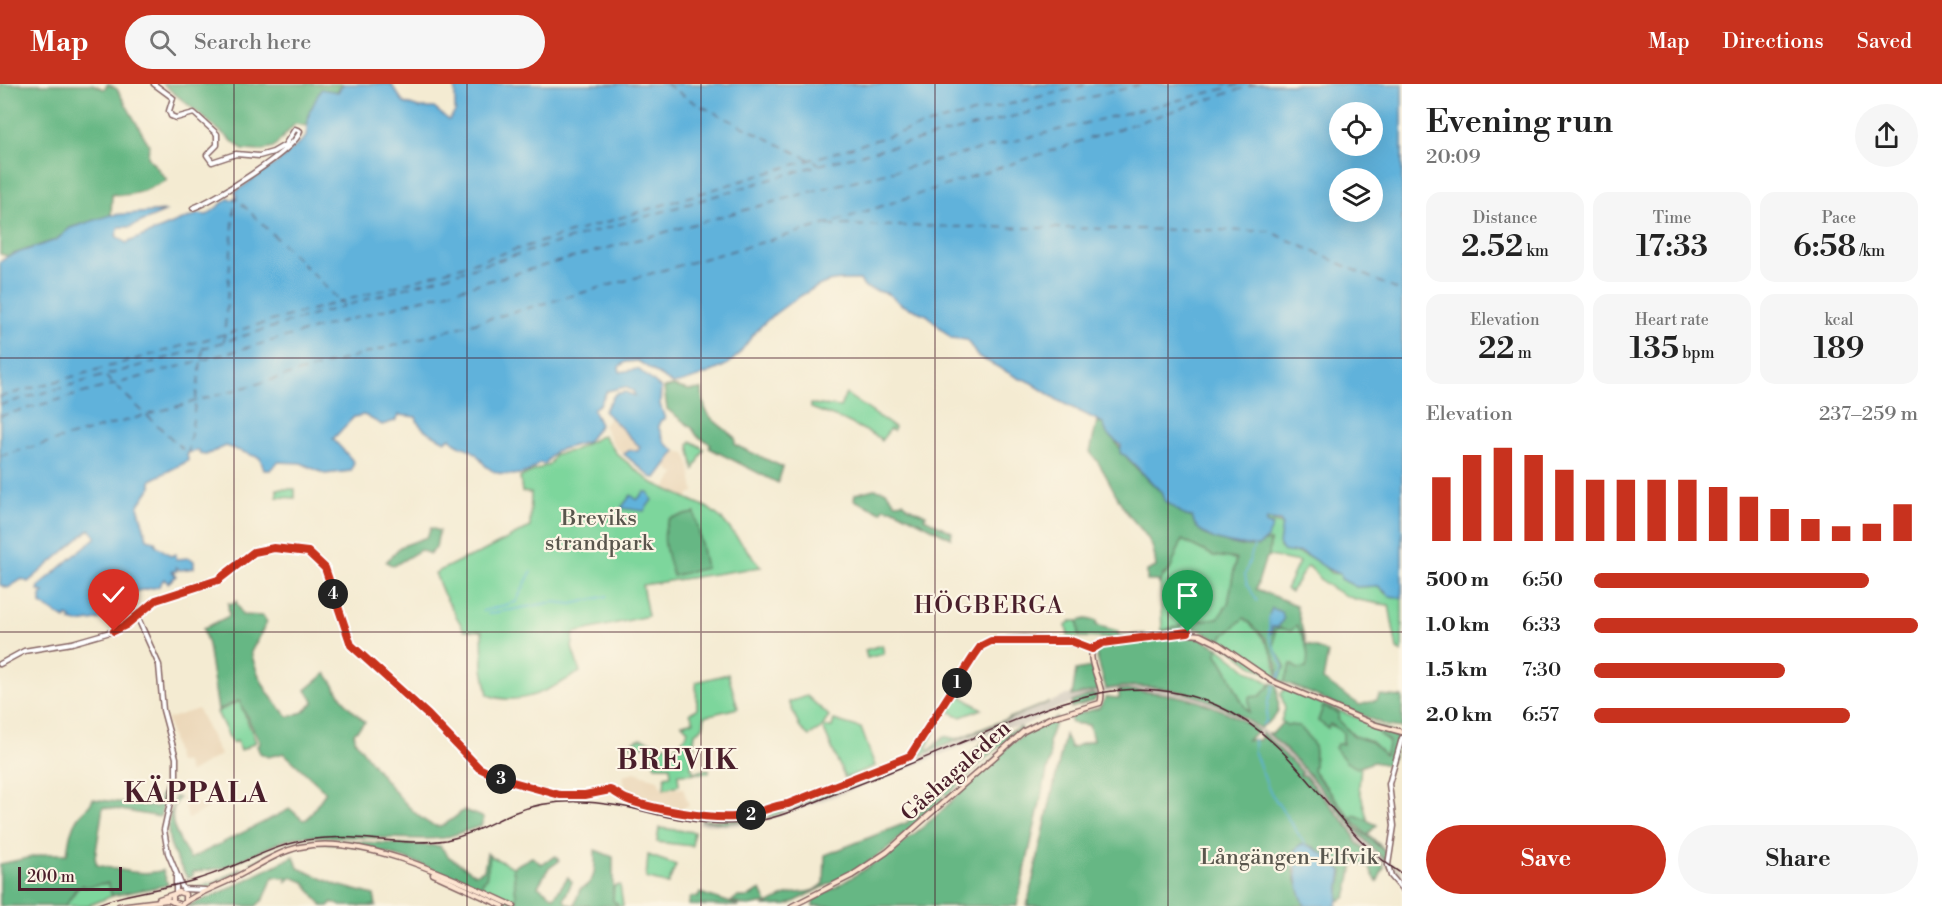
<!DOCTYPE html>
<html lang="en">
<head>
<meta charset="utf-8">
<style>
  :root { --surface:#fff; --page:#f6f6f6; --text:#222; --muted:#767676; --accent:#c8321e }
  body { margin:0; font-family:"Libre Bodoni",serif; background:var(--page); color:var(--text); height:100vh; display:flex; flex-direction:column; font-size:22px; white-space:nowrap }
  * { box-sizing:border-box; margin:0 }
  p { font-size:20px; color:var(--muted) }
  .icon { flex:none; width:33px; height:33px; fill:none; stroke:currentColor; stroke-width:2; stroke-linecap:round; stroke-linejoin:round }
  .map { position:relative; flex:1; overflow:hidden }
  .side { display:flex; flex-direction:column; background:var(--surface); width:540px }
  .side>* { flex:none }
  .fabs { position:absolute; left:1329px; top:18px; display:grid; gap:12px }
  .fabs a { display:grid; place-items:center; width:54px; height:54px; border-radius:50%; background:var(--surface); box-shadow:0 6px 24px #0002; font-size:30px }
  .scale { position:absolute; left:18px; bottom:15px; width:104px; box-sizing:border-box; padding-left:6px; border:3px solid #4a1f2b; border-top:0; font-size:16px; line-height:21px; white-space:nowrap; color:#4a1f2b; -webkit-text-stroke:4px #fcf5e5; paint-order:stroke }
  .pin { position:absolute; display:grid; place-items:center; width:51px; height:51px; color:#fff; margin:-62px -26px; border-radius:50% 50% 50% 0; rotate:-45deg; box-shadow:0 0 6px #0007 }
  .pin .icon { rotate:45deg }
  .km { position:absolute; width:30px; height:30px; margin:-15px; border-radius:50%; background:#222; color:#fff; font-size:16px; line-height:30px; text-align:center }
  .round { display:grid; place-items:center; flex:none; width:63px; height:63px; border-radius:32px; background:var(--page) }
  .head { display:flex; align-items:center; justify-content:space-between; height:102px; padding:0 24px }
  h1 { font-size:33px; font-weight:600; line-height:45px }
  .stats { display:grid; grid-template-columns:repeat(3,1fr); gap:9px; height:102px; padding:6px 24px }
  .stats div { display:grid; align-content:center; border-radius:15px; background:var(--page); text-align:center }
  .stats b { font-size:30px; font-weight:600 }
  .stats small { font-size:16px; font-weight:400 }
  .stats p { font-size:16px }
  .chart { height:168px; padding:12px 24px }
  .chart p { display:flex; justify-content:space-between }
  .chart svg { width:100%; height:108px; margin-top:6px; stroke:var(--accent); stroke-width:6 }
  .cta { display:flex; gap:12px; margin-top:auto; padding:12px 24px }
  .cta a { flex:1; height:69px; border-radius:36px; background:var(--accent); color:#fff; font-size:24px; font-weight:600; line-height:69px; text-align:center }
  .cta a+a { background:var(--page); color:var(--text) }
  ul { padding:0 24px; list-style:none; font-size:20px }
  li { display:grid; grid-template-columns:96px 72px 1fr; align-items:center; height:45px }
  li i { height:15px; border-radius:8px; background:var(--accent) }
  header { display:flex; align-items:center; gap:36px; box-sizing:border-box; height:84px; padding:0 30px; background:var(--accent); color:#fff }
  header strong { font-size:28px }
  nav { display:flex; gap:33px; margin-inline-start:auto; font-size:21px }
  .search { width:420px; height:54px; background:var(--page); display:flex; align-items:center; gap:15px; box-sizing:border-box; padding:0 21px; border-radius:33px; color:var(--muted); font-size:22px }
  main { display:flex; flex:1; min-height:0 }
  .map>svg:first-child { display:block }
  .built { fill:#ecd8ba }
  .industrial { fill:#cbc3b8 }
  .green { fill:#7dd69c; stroke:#647a64; stroke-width:1.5 }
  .forest { fill:#66b784; stroke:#586b58; stroke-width:1.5 }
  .water { fill:#60b2db; stroke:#556883; stroke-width:1.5; fill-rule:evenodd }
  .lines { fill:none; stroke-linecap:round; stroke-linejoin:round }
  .stream { stroke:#60b2db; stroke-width:1.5 }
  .ferry { stroke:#525269; stroke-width:1.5; stroke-dasharray:8 6; stroke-linecap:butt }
  .tertiary-casing { stroke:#866665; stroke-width:7 }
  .secondary-casing { stroke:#866665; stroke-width:7 }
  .tertiary { stroke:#fff; stroke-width:4 }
  .secondary { stroke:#fde4d0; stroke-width:4 }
  .tram { stroke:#4a1f2b; stroke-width:1.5 }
  .route-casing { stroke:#fff; stroke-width:12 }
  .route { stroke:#c8321e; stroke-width:8 }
  .grid { fill:none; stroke:#4a1f2b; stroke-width:1.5; stroke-opacity:0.55 }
  .labels { text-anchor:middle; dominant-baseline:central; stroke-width:4.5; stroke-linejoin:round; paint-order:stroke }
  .park-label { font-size:22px; fill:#59564d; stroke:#fcf5e5 }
  .street-label { font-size:22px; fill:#4a1f2b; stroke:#fcf5e5 }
  .neighbourhood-label { font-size:24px; letter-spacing:1.5px; fill:#4a1f2b; stroke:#fcf5e5 }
  .district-label { font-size:28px; font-weight:bold; letter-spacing:1.5px; fill:#4a1f2b; stroke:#fcf5e5 }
</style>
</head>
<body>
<header>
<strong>Map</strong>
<div class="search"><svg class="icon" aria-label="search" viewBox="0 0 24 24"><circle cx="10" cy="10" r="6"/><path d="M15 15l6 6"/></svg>Search here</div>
<nav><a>Map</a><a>Directions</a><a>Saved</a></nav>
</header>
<main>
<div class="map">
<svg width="1402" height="822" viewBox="0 0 1402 822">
  <rect width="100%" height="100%" fill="#fcf5e5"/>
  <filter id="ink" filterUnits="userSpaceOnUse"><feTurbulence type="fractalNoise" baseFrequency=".0167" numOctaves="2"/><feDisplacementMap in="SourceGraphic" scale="12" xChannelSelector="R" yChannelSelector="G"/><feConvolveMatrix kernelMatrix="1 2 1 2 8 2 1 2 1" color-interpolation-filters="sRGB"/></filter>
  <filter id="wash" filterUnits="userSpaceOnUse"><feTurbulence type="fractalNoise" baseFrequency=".008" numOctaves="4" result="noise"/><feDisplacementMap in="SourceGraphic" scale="24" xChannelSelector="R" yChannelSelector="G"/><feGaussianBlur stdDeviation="1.35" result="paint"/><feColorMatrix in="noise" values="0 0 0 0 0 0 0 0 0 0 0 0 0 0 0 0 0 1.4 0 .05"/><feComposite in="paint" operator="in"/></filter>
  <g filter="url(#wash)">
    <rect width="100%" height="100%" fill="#f4ebd2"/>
    <g class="built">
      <path d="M611,333l28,28 -1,6h-10l-5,4 -9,-10 -11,-20z"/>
      <path d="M677,367l8,2 4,8 5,31 -5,2 -1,4 -22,-11 9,-13 -9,-7z"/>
      <path d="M198,625l22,46 -31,18 -4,-12 -7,2 -11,-44z"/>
      <path d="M635,688l23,8 4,9 21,-1 6,17 -8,4 -55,-15 -3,-19z"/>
      <path d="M182,713l27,10 -21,12z"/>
    </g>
    <g class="industrial">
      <path d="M1145,602l50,8 26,11 47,28 17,15 89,102 28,21v8l-46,-37 -5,-12 -45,-54 -6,-2 2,-3 -34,-33 -51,-31 -39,-12 -59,-5 -27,5 -36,14 -35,18h-13l-124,51 -87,32 -28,9 -1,-2 143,-55 156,-67 50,-8z"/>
      <path d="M759,735l-2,4 -26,3 -32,-2 2,-4 23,3z"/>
    </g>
    <g class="green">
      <path d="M846,310l49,34 -2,3 -3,-2 -9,12 -1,-3 -32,-16 -37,-14v-4l29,3z"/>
      <path d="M603,351l14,19 34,28 57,26 14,11 39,48 -119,18 6,31 -74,17 -2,15 8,24c-27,16 -60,36 -92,23l-5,-26 -1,-38 -18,-1 -21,-37 -8,-20 30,-15 7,-1 58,-30 1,-34 -9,-1 -2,-15 30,-13 5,-10 17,-3z"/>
      <path d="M691,357l13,8 -10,21 -5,-25z"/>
      <path d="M277,405h18v9l-18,-1z"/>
      <path d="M1267,436l15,4 -2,24 36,11 15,14 9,1 2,5 14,8 22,-1 8,8 16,4v54l-5,-3 -8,-44c-30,-4 -41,-5 -66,-23 -7,-5 -7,-12 -16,-16l-16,26 -5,-3 13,-27 -30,-6 1,-15 -7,2 9,-18 -6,-2z"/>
      <path d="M1182,456l32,16 22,2 -8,47 -10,13 -28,4 -28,9 -2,-51 10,-10z"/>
      <path d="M1243,533c20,18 33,34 34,61l-24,-12 -34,-26z"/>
      <path d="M1071,537h7l1,16 -11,-1 -2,-11z"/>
      <path d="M1296,540c8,15 15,28 11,44l-9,1 -6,-5 -8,18 -5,-2 6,-14 -11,-18 1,-18z"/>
      <path d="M882,561l2,9 -17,4 -2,-8z"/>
      <path d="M1218,563l29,23 24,14 -20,23 -1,7c-15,-18 -18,-41 -33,-59z"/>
      <path d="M728,590l10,34 -33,8 -2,11 -8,6 -4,34 3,5 15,-3v4l-31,1 1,11 -15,4 1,-13 6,-1 -1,-9h-15l-9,-21 -15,2 -1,-4 11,-5 11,4 8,8 4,-5 11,2 11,-11 2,-6 -6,-6 12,-3 -4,-8 7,-4 -1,-27z"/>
      <path d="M1285,605l105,42 8,6 -1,3 -1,-4 -18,-2 12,8 -5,14 -14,-14 -17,-6 -16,-17 1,-6 -16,-6 -5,14 10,7 1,-4 15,8 -1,12 14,24 4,-3 -2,22 9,35 -13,-7 -4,3 -38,-48c4,-24 3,-26 -14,-44l-13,-1 -5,-4 4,-12 -4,-15z"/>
      <path d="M955,608l27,17 -21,8 -17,-8z"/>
      <path d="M807,612l22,20 -8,13 -12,7 -9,-8 -11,-26z"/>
      <path d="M239,617l17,41 -16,9 -3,-10 -5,2 -15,-31z"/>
      <path d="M834,636l27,8 14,38 -30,12 -21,-48v-3h8z"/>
      <path d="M890,684l1,2 -123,47 4,-8 23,-5z"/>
      <path d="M756,731l3,4 -35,4 -23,-3h38z"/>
      <path d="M659,744l35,4 -2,14 -35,-4z"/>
      <path d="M322,756l-42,11 -27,14 -2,-2 36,-17z"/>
      <path d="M648,771l28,10 -8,19 -22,-6z"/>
      <path d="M490,772l23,11 4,38 -38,-17 7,-10z"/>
      <path d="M241,784l1,2 -34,18h-14l21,-6z"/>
      <path d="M109,799l3,13 -25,10h-22l14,-20z"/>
      <path d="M620,801l3,21h-7l1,-3 -4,-2 1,-15z"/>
    </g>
    <g class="forest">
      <path d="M0,0h92l12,5 4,-5 9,5 32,56 -1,12 19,23c-18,9 -35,18 -55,14l-1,21 -41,13 -14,12 -48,16 -8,-2z"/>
      <path d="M163,0h180c-11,18 -32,22 -37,42l-11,-2 -22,24 -13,3 -17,-1z"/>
      <path d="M673,302l16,4 13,-1c1,31 13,30 33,49v7l48,22 -5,16 -69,-35 2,-4 -14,-8 -5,-8 -25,-19 -3,-21z"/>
      <path d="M1097,337l6,3 28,39 30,29 3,8 22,16 6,1 12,17 21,8 17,4 28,-5 -1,15 -4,4 -9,29 40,16 10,39 22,9 -5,27 37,25 17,-5 2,-5 23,2v31l-15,-2 -103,-44 7,-18 7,5 8,-1c5,-16 -2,-29 -9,-43l-6,6 -11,-3 -5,2 -1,18 11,18 -6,14 -2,-16 -12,-26 -21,-20 -25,22 -21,-11 -36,2 28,-9 28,-4 10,-14 8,-45 -22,-3 -32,-16 -12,30 -7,5 -4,9 -1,-3h-11v-10l9,-4c-1,-8 -1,-15 -5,-23 -6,-13 -17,-21 -25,-33 -14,-19 -20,-42 -36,-59z"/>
      <path d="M874,405l12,2 10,12 7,-1 5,5 18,8 -2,3 28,14 -1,6 -55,-28 -12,-2 -3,4 -27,-12 1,-6z"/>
      <path d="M695,429l11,55 -33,8c-5,-19 -15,-41 -3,-58z"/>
      <path d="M431,444l8,3 -3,17 -6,6 -10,-4 -26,16 -8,-4 14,-15 27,-10z"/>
      <path d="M236,517l6,14 21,1 4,6 -16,30c6,25 19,48 38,65l14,-5 11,-10 -8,-12 20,-17 21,32 18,17 -11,11 1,7c13,18 64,90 85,86 8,-2 18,-11 24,-16l20,8 -3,8 -37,12 -18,1 -125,-3 -21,6 -57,26 -30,4v4l-5,2c-21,-30 -25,-47 -13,-81l4,1c-16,21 1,42 11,61l100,-50 13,11 4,-1 19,-27 -42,-39 -16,4 -8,-4 -3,-7 3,-3 -21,-42 -21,9 -10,-65 -5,-16 26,-13 -1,-13 5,1z"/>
      <path d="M1086,535l11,2 -1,4 22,6v4l28,-1 -37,4 -30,-1 -1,-16z"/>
      <path d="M1197,553l21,10 -1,8c15,18 18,40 32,58v-16l11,-1 12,-13 5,2c1,26 8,27 -17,43 -45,-31 -99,-49 -154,-39l-10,-35 4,-6 54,-9z"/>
      <path d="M1091,583l8,23 -27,6 4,-26z"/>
      <path d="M1119,606c51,2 96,10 139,41l-11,9h13l2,-7 40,39 -2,3 5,1 46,54 5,12 28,25 -7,15 -8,-14 -13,-7c-8,13 -4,24 -11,37l-7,3c-2,-9 4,-19 5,-30l-29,-24 -12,-3 -9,7c-2,19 5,37 12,55h-278l38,-171 6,13 22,-8 -4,-15 -18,-2 -1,-7 29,-8 7,-11 13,1z"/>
      <path d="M1092,610l6,1 -4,6 -23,7 1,-6z"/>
      <path d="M1049,618l-139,58 11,-10 10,-20 3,2 -7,15 3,3 14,-14 13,3z"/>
      <path d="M1323,623l16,6 -1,7 16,16 17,6 14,13 4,-13 -11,-11 1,-2 17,7 1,11 -8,18 -16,-3 -16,6 -11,-6 -11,-14 2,-4h6v-12l-13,-8 -2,4 -10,-7z"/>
      <path d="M1057,634l-8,22 1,18 -33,148h-204v-6c45,-25 86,-51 124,-85 37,-34 71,-81 120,-97z"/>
      <path d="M1283,638l3,3 13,1c17,18 18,20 14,45l45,58 27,23 1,9c-43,-39 -74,-90 -118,-128h5z"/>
      <path d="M1021,643l1,3 -29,22 -46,44 -5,-5 31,-29 -3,-7 12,-12z"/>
      <path d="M162,708l5,2 -7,23 -57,-10 -8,51 2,7c20,4 46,12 66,5l5,15 -56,11 -4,-13 -24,4 -1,-2 -7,4 -11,17h-65v-42l46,-10h21c2,-14 3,-25 11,-37 5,-7 11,-8 15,-18l64,8z"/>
      <path d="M940,711l4,3 -55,50 -34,23 -67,34 -25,1c8,-3 18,-10 27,-12 12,-3 23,1 34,-11l1,-28 81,-32z"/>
      <path d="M1355,731l22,10 -9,9 16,15 -14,-10 -19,-21z"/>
      <path d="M322,756l118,6 9,11 26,17 9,-4 3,-17 3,3 -4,22 -7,10c-52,-22 -101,-43 -158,-46z"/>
      <path d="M595,766l18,7v44l4,2 -1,3 -99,-1 -4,-38 19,-10 9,7 15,-8 3,5 -11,8 -10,17 16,11 14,-20 4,5 -8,17 2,4 8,3 6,-17c17,-6 15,-23 15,-39z"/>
      <path d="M294,772l4,12 39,17 37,10 2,11h-35l-9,-4 -3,4h-7l-18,-24 -12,-5 -7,6 2,-5 -14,-1 -9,22 -8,7h-70l32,-12z"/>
      <path d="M761,806l6,13 -19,3 -17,-4 6,-5h11z"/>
      <path d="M700,809l40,13 -52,-1 3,-8h7z"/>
    </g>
    <g class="water">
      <path d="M343,0h48l13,19 15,5h15l15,12 6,-8v-28h947v514l-12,-2 -12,-10 -22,1 -15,-8 -1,-5c-15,-3 -23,-15 -38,-21 -6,-2 -11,1 -19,-2l-4,-7 3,-20 -2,-3 -13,-1 -1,3 7,3 -7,14 -8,6c-21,0 -61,-5 -66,-29l-6,-1 -22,-16 -3,-8 -35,-36 -6,-3 1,-8 -14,-11 -4,-11 -44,-22 -32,-21 -7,-1 -43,-23 -10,-16 -16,-2 -24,-23 -25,-10 -14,-11 -24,-7 -4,-7c-10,0 -22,-1 -32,2 -22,8 -60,34 -74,52 -8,9 -15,23 -26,30 -13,7 -41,18 -55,20l-35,-23 -12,1 -7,5 1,5 18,-3 23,19 -1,16 5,15 -4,1 -3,6 7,17 11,8 -20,27 -5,-1 -27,-23 6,-4 8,1 2,-4 -36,-36 11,-17 10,-2 10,4 -2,-5 -8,-4 -18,4 -7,13 -7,5 7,16 -13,17 -32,9 -10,13 -6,-1c-11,15 -39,15 -52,4 -5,-4 -8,-11 -13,-15 -9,-6 -17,-5 -24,-14l-5,3c-12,-7 -26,-11 -29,-24l-17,-2 -4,6 -13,4 -18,-10 -10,2 -21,22 21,23 -3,9 -26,3 -24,-11 -23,-1 -8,8h-6l-4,-12 -34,-12 -20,9 -6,-1 -1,-4 -12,3 1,8 -37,19v7l-13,19 9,33 8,2 1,4 15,11 5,-2v5l14,-1 4,3v7l-14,2 -4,-3 1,4h-5l4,5 -8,7 -4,-4 -6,8 -21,4 -15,21h-14l-5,7 -25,4 -8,-2 1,-3 -4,-2 -2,3 -24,-15v-9l3,-3 -6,-1 1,-5 57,-49 -6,-8 -62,53 -6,-3 -14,9 -8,-3v-323l8,-6 48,-16 14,-12 41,-13 56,-4 -37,16h-11l-3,9 10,7 56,-23 16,-6 9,1 22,-17 2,2 6,-4 -2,-4 48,-34 23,-21 3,-24 12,-24 17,3zM1340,28h32v34h-32zM1340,94h32v34h-32z"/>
      <path d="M644,408h4l4,8 -8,11 -23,-3 10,-13 6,5z"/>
      <path d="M1272,524l9,4 3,6 -6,9h-6v6h-2l-1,-18z"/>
      <path d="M1301,760c13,0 33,18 41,27l-5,35h-32c-6,-14 -8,-22 -9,-37 -1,-12 -7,-15 5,-25z"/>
    </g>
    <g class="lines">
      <g class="stream">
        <path d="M1247,501l-2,-10 9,-29"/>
        <path d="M1249,503l8,14"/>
        <path d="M483,527l33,-9 15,-30"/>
        <path d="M488,530l65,-12 19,2 35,-8"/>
        <path d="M1269,531v21l14,31 -4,11"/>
        <path d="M1262,641l4,-4 2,-20 6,-16"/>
        <path d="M1254,655v12l15,39 36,54"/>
      </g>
      <g class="ferry">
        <path d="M666,0l29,19 124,61"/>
        <path d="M828,141l441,6 133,61"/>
        <path d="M224,257l11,-144 109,108"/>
        <path d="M106,293l82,77 15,-105"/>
        <path d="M0,313l386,-108 539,-164 166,-41"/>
        <path d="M0,321l203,-57 616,-183 324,-81"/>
        <path d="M0,332l821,-227 422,-105"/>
        <path d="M0,372l824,-231 432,-141"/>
      </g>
    </g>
  </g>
  <g filter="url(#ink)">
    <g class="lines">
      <g class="tertiary-casing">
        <g id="tertiary">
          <path d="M154,0l19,14 -4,13 2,5 5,2 18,-5 23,21v11l-10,10 5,7 24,-8 23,2 14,-4 12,-7 10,-16 5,2c-2,17 -88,71 -107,77"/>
          <path d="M137,532l22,49 4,45 13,48v18l-12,54 4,23 15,36 22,1"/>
          <path d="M0,580l24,-13 48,-8 42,-12 12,-6 30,-25 62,-20 36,-29 21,-3 26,2 11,4 12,14 27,78 77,69 51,53 23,11 58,16h25l25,-5c6,2 10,7 16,9 25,9 82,20 109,18 19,-1 34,-11 53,-13l122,-48 68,-105c15,-21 92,-12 114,-2"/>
          <path d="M1402,654l-13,46 5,42 -6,39 3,11 11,13"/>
          <path d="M176,808v-16"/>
        </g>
      </g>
      <g class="secondary-casing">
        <g id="secondary">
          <path d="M433,790l70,32"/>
          <path d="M159,815l15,-5"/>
          <path d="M173,818v-7l5,-3 7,2v7"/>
          <path d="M119,822l49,-6 13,5c15,-12 36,-18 53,-27 22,-11 43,-26 66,-31 63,-14 157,33 214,59"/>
          <path d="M792,822l59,-30 36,-24 137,-121 26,-13 50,-15c8,-18 -22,-48 -1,-60l78,-10 23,2 18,9 54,37 104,44 26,7"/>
        </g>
      </g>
      <use href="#tertiary" class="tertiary"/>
      <use href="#secondary" class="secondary"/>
      <g class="tram">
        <path d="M631,724c39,10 81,20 121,14 28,-4 56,-17 82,-28 48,-18 95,-38 143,-58 80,-33 152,-68 239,-31 84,36 113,123 186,169"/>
        <path d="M93,822c33,-14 70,-16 105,-27 39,-11 75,-36 116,-40 43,-6 88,8 132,1 25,-5 44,-17 67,-27 43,-17 82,-12 125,-4"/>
      </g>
    </g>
  </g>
  <g class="lines" filter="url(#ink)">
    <g class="route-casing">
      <path id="route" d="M114,547l12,-6 30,-25 62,-20 36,-28 20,-4 34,4 17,16 26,77 77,70 51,53 23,11 58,16h25l25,-5c6,2 11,7 16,9 25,10 82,20 109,18 20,-1 34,-11 53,-13l122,-48 64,-100 7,-10 10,-5h80l21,8 10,-6 86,-11"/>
    </g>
    <use href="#route" class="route"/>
  </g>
  <path class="grid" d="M234,0v822M467,0v822M701,0v822M935,0v822M1168,0v822M0,274h1402M0,548h1402"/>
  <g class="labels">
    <g class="park-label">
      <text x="599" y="434">Breviks<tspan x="599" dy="25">strandpark</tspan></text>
      <text x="1289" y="773">Långängen-Elfvik</text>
    </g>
    <g class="street-label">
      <text transform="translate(956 687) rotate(-42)">Gåshagaleden</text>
    </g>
    <g class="neighbourhood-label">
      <text x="989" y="522">HÖGBERGA</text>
    </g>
    <g class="district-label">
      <text x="678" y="676">BREVIK</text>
      <text x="196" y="709">KÄPPALA</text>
    </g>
  </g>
</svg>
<div class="fabs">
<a><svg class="icon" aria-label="locate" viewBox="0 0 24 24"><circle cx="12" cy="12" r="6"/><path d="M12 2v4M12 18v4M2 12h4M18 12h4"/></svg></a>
<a><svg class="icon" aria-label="layers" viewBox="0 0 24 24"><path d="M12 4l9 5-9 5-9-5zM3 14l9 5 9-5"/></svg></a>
</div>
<div class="scale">200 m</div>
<div class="pin" style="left:1188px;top:548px;background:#1e9e55"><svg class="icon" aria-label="arrive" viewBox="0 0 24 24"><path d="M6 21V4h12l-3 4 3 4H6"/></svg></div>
<div class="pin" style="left:114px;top:547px;background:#d93025"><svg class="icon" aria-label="check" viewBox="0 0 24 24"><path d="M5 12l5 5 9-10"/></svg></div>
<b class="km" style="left:957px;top:599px">1</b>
<b class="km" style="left:751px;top:731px">2</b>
<b class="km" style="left:501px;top:695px">3</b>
<b class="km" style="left:333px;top:510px">4</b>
</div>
<section class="side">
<div class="head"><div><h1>Evening run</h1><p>20:09</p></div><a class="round"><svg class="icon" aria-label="share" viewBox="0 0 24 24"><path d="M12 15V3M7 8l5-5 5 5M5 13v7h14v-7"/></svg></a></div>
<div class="stats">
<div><p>Distance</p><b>2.52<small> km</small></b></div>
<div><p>Time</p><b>17:33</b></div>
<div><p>Pace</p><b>6:58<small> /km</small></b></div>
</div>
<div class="stats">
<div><p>Elevation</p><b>22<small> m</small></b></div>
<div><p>Heart rate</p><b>135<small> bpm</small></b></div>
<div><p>kcal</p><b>189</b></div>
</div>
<div class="chart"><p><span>Elevation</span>237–259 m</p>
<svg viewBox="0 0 160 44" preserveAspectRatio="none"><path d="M5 44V18M15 44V9M25 44V6M35 44V9M45 44V15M55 44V19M65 44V19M75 44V19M85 44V19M95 44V22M105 44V26M115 44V31M125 44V35M135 44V38M145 44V37M155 44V29"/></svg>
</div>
<ul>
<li><b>500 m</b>6:50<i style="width:85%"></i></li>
<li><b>1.0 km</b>6:33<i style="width:100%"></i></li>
<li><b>1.5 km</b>7:30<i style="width:59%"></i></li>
<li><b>2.0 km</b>6:57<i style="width:79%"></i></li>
</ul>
<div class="cta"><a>Save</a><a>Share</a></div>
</section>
</main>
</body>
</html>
